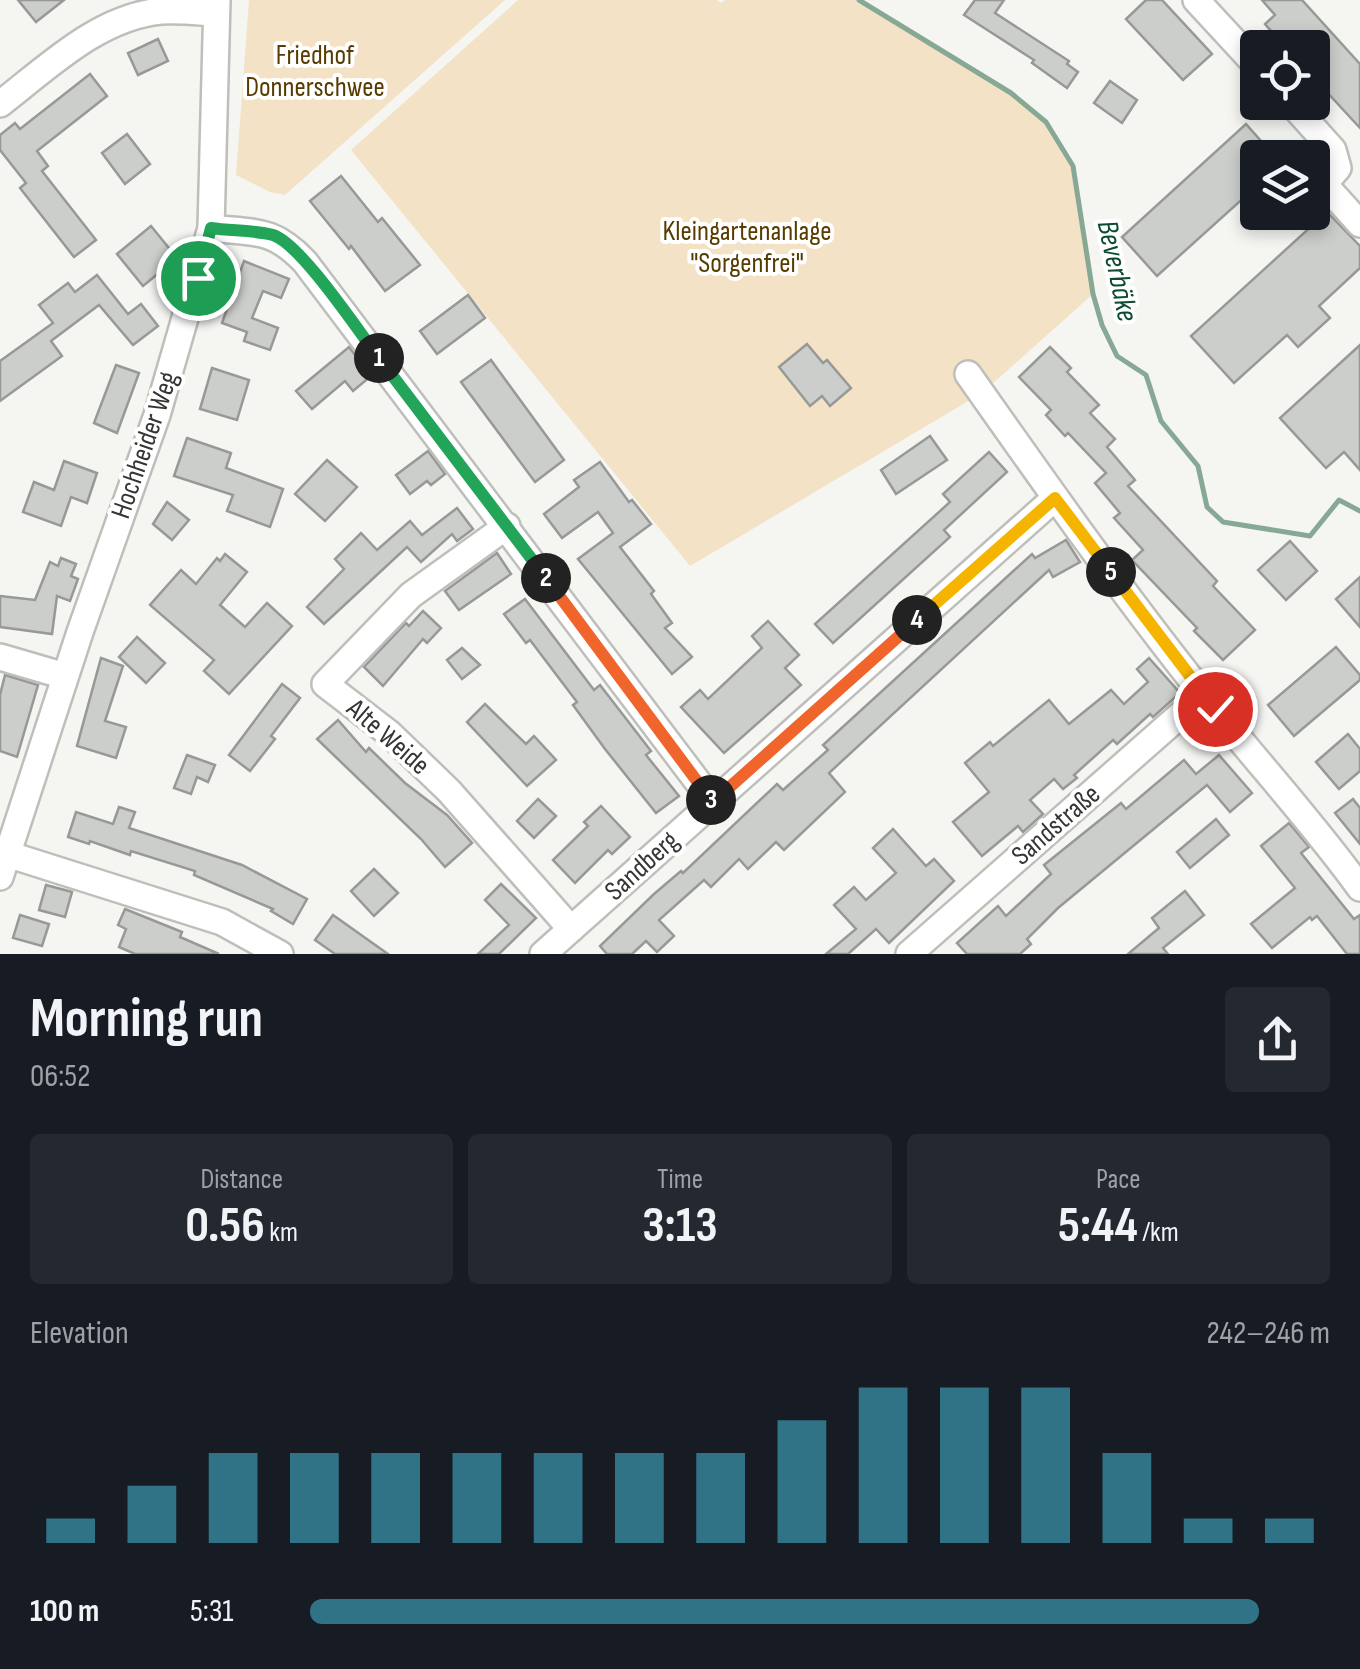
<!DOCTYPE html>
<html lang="en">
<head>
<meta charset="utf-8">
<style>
  :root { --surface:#171b24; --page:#242831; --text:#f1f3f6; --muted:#9ea1a6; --accent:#317386 }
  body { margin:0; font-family:"Sofia Sans Condensed",sans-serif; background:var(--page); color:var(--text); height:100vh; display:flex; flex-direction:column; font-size:38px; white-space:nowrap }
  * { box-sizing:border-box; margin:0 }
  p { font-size:32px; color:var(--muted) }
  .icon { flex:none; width:55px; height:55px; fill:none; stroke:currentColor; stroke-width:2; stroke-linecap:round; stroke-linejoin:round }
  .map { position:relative; height:954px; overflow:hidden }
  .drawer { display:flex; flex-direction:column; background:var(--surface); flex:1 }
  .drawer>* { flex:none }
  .fabs { position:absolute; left:1240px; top:30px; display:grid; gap:20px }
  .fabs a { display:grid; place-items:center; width:90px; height:90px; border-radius:10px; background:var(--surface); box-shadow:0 5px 15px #0003; font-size:50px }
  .pin { position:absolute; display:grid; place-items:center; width:85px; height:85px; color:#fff; margin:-42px; border:5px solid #fff; border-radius:50%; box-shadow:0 2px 10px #0007 }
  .km { position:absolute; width:50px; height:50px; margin:-25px; border-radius:50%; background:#222; color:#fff; font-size:28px; line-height:50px; text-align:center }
  .round { display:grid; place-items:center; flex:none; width:105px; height:105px; border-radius:10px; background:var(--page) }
  .head { display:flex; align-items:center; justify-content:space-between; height:170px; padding:0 30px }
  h1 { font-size:55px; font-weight:700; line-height:75px }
  .figures { display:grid; grid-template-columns:repeat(3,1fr); gap:15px; height:170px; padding:10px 30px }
  .figures div { display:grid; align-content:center; border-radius:10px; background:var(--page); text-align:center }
  .figures b { font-size:50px; font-weight:700 }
  .figures small { font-size:28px; font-weight:400 }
  .figures p { font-size:28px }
  .chart { height:280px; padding:20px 30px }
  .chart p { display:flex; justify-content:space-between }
  .chart svg { width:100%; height:180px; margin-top:10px; stroke:var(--accent); stroke-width:6 }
  ul { padding:0 30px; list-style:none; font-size:32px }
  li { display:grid; grid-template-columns:160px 120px 1fr; align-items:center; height:75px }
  li i { height:25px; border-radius:12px; background:var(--accent) }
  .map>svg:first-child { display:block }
  .green { fill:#f4e2c6 }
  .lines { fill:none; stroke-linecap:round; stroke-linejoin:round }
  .stream { stroke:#86a894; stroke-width:5 }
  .building { fill:#cccecb; stroke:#969996; stroke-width:2.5 }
  .minor-casing { stroke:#bebfbb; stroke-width:30 }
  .minor { stroke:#fff; stroke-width:25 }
  .split-1-casing { stroke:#fff; stroke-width:20 }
  .split-2-casing { stroke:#fff; stroke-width:20 }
  .split-3-casing { stroke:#fff; stroke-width:20 }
  .split-4-casing { stroke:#fff; stroke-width:20 }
  .split-5-casing { stroke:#fff; stroke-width:20 }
  .split-6-casing { stroke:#fff; stroke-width:20 }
  .split-1 { stroke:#22a559; stroke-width:12 }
  .split-2 { stroke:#22a559; stroke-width:12 }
  .split-3 { stroke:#f0652b; stroke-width:12 }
  .split-4 { stroke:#f0652b; stroke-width:12 }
  .split-5 { stroke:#f5b400; stroke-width:12 }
  .split-6 { stroke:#f5b400; stroke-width:12 }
  .labels { text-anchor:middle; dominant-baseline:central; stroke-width:8; stroke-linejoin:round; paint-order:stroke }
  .park-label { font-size:28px; fill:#573c01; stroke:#fff }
  .street-label { font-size:28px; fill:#353634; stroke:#fff }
  .water-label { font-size:30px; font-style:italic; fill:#0c4c31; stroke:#fff }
</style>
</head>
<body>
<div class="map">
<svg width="1360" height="954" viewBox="0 0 1360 954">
  <rect width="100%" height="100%" fill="#f5f6f2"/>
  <g class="green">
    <path d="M249,0h256l-220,195 -15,-3 -34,-17z"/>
    <path d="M518,0h199l4,3 4,-3h130l156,93 31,26 31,47 20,128 -111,99 -292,173 -339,-416z"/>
  </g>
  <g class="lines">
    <path class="stream" d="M859,0l152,93 35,29 27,44 20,128 9,31 15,31 29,19 15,46 37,45 9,41 16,15 87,14 29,-36 21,11"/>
  </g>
  <g class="building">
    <path d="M18,0h46l-28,22z"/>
    <path d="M975,0h29l-9,13 74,48 -2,3 11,8 -11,16 -35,-25 2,-3 -70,-45z"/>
    <path d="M1146,0h16l50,54 -29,26 -57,-61z"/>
    <path d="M1262,0h40l58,64v64l-48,-52v-28h-26l-21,-24 10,-9z"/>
    <path d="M158,39l10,22 -30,14 -10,-22z"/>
    <path d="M90,74l17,22 -70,55 11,15 -6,5 54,69 -22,17 -54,-69 6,-5 -26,-33v-15l15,-12 5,6z"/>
    <path d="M1110,81l27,19 -15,23 -28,-20z"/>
    <path d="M1246,124l30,34h-18v27l-101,91 -35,-39z"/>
    <path d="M127,134l23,30 -25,20 -23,-31z"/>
    <path d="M341,176l37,46 4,-4 38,47 -35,26 -34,-45 -2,3 -39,-48z"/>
    <path d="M1327,212l33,34v22l-41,38 11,12 -32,29 -11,-12 -53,48 -43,-47z"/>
    <path d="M151,226l26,32 -34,28 -26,-32z"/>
    <path d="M244,261l45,18 -8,19 -18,-7 -11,27 26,10 -8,22 -26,-9 3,-9 -25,-9z"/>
    <path d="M97,275l31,39 13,-10 17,22 -25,19 -34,-40 -48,36 11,15 -62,45v-40l53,-38 -14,-18 29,-22 7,9z"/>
    <path d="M468,295l17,23 -48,36 -17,-23z"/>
    <path d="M807,344l16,19 4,-3 24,28 -21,18 -8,-10 -12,10 -31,-39z"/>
    <path d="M1360,345v125l-16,-18 -18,16 -46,-50z"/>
    <path d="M349,347l22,29 -18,15 -8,-10 -33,28 -16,-18z"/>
    <path d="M1050,347l21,21 -4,4 32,33 -9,8 25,26 -8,8 28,33 -7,6 89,95 -4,5 42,44 -32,30 -29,-29 3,-3 -65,-68 11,-10 -29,-32 6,-5 -25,-30 11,-10 -38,-40 -3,3 -19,-21 5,-5 -32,-33z"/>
    <path d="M491,360l73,100 -29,22 -74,-100z"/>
    <path d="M116,365l23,8 -22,60 -23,-10z"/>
    <path d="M212,368l37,12 -12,40 -37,-11z"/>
    <path d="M930,436l17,24 -51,34 -15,-24z"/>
    <path d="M187,438l44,15 -5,15 57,21 -13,38 -43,-16 6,-16 -59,-19z"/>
    <path d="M428,451l17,23 -14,11 -4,-4 -17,13 -14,-19z"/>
    <path d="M989,452l18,20 -63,58 6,7 -117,106 -18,-19 135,-122 -7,-8z"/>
    <path d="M327,460l30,27 -32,34 -30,-27z"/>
    <path d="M64,461l33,12 -10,30 -16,-6 -10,29 -38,-14 11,-30 20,8z"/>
    <path d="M600,462l29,40 3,-2 19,24 -31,23 34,44 -3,3 21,29 -7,5 27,29 -20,17 -94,-115 35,-26 -15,-21 -36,26 -18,-24 35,-27 -5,-7z"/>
    <path d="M167,502l22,18 -17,20 -19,-16z"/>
    <path d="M457,508l16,21 -16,12 -5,-7 -31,28 -14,-15 -83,77 -17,-17 37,-38 -9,-10 26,-26 16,17 33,-29 12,14z"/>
    <path d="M1066,540l14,22 -27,15 -4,-7 -220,203 16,19 -61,58 -8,-8 -28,27 -9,-10 -28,28 -7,-7 -45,40 15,16 -17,16 -11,-11 -14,13h-25l-7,-8 54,-52 27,-23 2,2 94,-89 6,6 45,-40 -5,-5 209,-191 3,4z"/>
    <path d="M1290,541l27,30 -31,29 -28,-30z"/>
    <path d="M497,553l14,21 -52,36 -14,-19z"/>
    <path d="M225,554l22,18 -27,33 25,22 22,-24 25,23 -63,68 -25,-23 10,-11 -64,-55 31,-35 15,14 21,-26 3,3z"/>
    <path d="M61,558l15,6 -5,12 7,3 -8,22 -13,-5 -5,38 -52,-7v-31l35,4 15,-38 8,4z"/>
    <path d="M1360,577v50l-24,-28z"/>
    <path d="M525,599l69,91 6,-5 51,66 -5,4 33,41 -23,17 -51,-64 -32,-44 4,-3 -47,-62 -4,3 -22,-29z"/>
    <path d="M423,611l18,17 -14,15 -4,-4 -40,47 -19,-19 42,-44 3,3z"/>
    <path d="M768,621l31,34 -14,13 16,17 -77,68 -43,-46 19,-17 8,9 54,-51 -10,-12z"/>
    <path d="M137,637l28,26 -19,20 -27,-26z"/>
    <path d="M1336,647l24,28v5l-66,56 -26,-31z"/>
    <path d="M462,648l18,17 -18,14 -15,-19z"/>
    <path d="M101,658l22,8 -18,55 21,6 -10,31 -39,-12z"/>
    <path d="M1149,658l31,35 -27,24 -3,-3 -33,30 -4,-4 -39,35 3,3 -14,11 -9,-10 -24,21 13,14 -20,18 -5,-6 -36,30 -29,-34 36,-30 -24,-29 25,-21 3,4 56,-46 20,24 42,-34 13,14 24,-22 -11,-13z"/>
    <path d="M5,675l33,10 -21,72 -17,-6v-56z"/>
    <path d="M282,684l18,14 -29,38 4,3 -25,32 -21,-16z"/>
    <path d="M485,704l41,40 8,-8 22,24 -29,26 -60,-64z"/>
    <path d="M338,720l28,32 3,-4 36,35 42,32 25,28 -27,24 -24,-28 -104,-100z"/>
    <path d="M1348,734l12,15v22l-21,18 -23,-27z"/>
    <path d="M187,755l28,10 -7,17 -11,-5 -6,17 -17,-6z"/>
    <path d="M1219,755l33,38 -22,19 -23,-27 -149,123 -31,31 4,5 -11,10h-53l-10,-11 41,-37 8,10 45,-42 -7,-9 77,-62 5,6 58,-49 12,14z"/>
    <path d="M538,799l18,17 -22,22 -17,-17z"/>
    <path d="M1353,799l7,9v36l-25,-31z"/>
    <path d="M601,806l29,31 -18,17 -4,-4 -33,33 -22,-23 35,-34 -4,-4z"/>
    <path d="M119,807l16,5 -6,16 113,37 65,34 -14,25 -22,-13 2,-2 -79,-34 1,-4 -64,-20 -1,4 -40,-14 -1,3 -21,-7 8,-25 37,12z"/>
    <path d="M1216,819l13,16 -39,33 -13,-16z"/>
    <path d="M1289,823l20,24 -8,6 53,66 6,-4v39h-13l-30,-38 -5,4 -2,-3 -38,31 -21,-24 44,-36 -34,-42z"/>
    <path d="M893,829l33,37 8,-7 20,22 -65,62 -13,-14 -28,25h-22l30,-25 -22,-24 20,-18 12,13 30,-27 -23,-25z"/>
    <path d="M374,869l24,24 -24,23 -23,-25z"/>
    <path d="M501,884l35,34 -37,36h-21l31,-29 -24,-25z"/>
    <path d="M46,885l26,7 -7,25 -26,-7z"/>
    <path d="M1185,891l19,24 -41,33 5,6h-40l31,-26 -7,-10z"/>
    <path d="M125,909l57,23 -2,5 39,17h-84l-16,-7 7,-18 -8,-4z"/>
    <path d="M20,915l29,9 -7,22 -29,-8z"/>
    <path d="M333,915l55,39h-53l-20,-14z"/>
  </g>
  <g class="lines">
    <g class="minor-casing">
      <g id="minor">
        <path d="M1196,0l62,67"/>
        <path d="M1290,102l43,48 5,18 -14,16 36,40"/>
        <path d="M0,104c47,-36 98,-87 161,-93 18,-1 37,1 55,2"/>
        <path d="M211,228c44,5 62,0 94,34l408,540"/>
        <path d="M968,374c76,108 152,216 234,319 52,66 109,127 158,195"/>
        <path d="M507,526l-96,69 -86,89 65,50 59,57 122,138"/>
        <path d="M0,657l65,19"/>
        <path d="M7,854l215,68 58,32"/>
        <path d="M0,877l80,-245 77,-217 54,-187 6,-228"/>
        <path d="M543,954l512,-456"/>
        <path d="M909,954l294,-259"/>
      </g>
    </g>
    <use href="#minor" class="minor"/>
  </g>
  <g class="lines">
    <g class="split-1-casing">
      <path id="split-1" d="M198,278l13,-50c20,3 43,2 62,7 28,9 86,97 106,123"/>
    </g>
    <g class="split-2-casing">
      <path id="split-2" d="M379,358l167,220"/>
    </g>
    <g class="split-3-casing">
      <path id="split-3" d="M546,578l165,222"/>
    </g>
    <g class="split-4-casing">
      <path id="split-4" d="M711,800l2,2 204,-182"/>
    </g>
    <g class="split-5-casing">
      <path id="split-5" d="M917,620l138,-122 56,74"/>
    </g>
    <g class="split-6-casing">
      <path id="split-6" d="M1111,572l104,137"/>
    </g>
    <use href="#split-1" class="split-1"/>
    <use href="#split-2" class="split-2"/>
    <use href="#split-3" class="split-3"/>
    <use href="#split-4" class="split-4"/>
    <use href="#split-5" class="split-5"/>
    <use href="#split-6" class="split-6"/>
  </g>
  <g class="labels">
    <g class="park-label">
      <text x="315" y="55">Friedhof<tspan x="315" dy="32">Donnerschwee</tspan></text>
      <text x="747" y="231">Kleingartenanlage<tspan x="747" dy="32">"Sorgenfrei"</tspan></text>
    </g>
    <g class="street-label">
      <text transform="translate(145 445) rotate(-71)">Hochheider Weg</text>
      <text transform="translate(388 737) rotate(41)">Alte Weide</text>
      <text transform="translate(1056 825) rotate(-41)">Sandstraße</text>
      <text transform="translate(642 866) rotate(-42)">Sandberg</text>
    </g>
    <g class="water-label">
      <text transform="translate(1117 271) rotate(78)">Beverbäke</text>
    </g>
  </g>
</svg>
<div class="fabs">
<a><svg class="icon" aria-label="locate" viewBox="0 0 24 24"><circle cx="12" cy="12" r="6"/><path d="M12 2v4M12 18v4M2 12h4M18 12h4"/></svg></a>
<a><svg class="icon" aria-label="layers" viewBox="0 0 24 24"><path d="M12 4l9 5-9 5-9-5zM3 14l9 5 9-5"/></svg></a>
</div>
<div class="pin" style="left:198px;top:278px;background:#1e9e55"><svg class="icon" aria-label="arrive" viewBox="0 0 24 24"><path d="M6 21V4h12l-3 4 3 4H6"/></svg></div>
<div class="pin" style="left:1215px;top:709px;background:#d93025"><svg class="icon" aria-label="check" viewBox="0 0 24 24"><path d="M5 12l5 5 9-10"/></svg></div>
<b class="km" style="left:379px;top:358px">1</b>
<b class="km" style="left:546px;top:578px">2</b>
<b class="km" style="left:711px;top:800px">3</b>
<b class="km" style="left:917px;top:620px">4</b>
<b class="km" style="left:1111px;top:572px">5</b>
</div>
<section class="drawer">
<div class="head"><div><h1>Morning run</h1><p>06:52</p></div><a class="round"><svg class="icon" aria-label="share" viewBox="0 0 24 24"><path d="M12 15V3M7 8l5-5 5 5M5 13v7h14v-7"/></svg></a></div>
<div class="figures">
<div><p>Distance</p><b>0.56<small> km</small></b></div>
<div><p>Time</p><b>3:13</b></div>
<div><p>Pace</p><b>5:44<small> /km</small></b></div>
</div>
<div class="chart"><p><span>Elevation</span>242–246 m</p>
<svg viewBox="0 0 160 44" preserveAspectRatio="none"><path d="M5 44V38M15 44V30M25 44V22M35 44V22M45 44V22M55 44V22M65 44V22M75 44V22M85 44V22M95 44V14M105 44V6M115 44V6M125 44V6M135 44V22M145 44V38M155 44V38"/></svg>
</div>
<ul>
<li><b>100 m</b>5:31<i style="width:93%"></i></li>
</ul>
</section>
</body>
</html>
